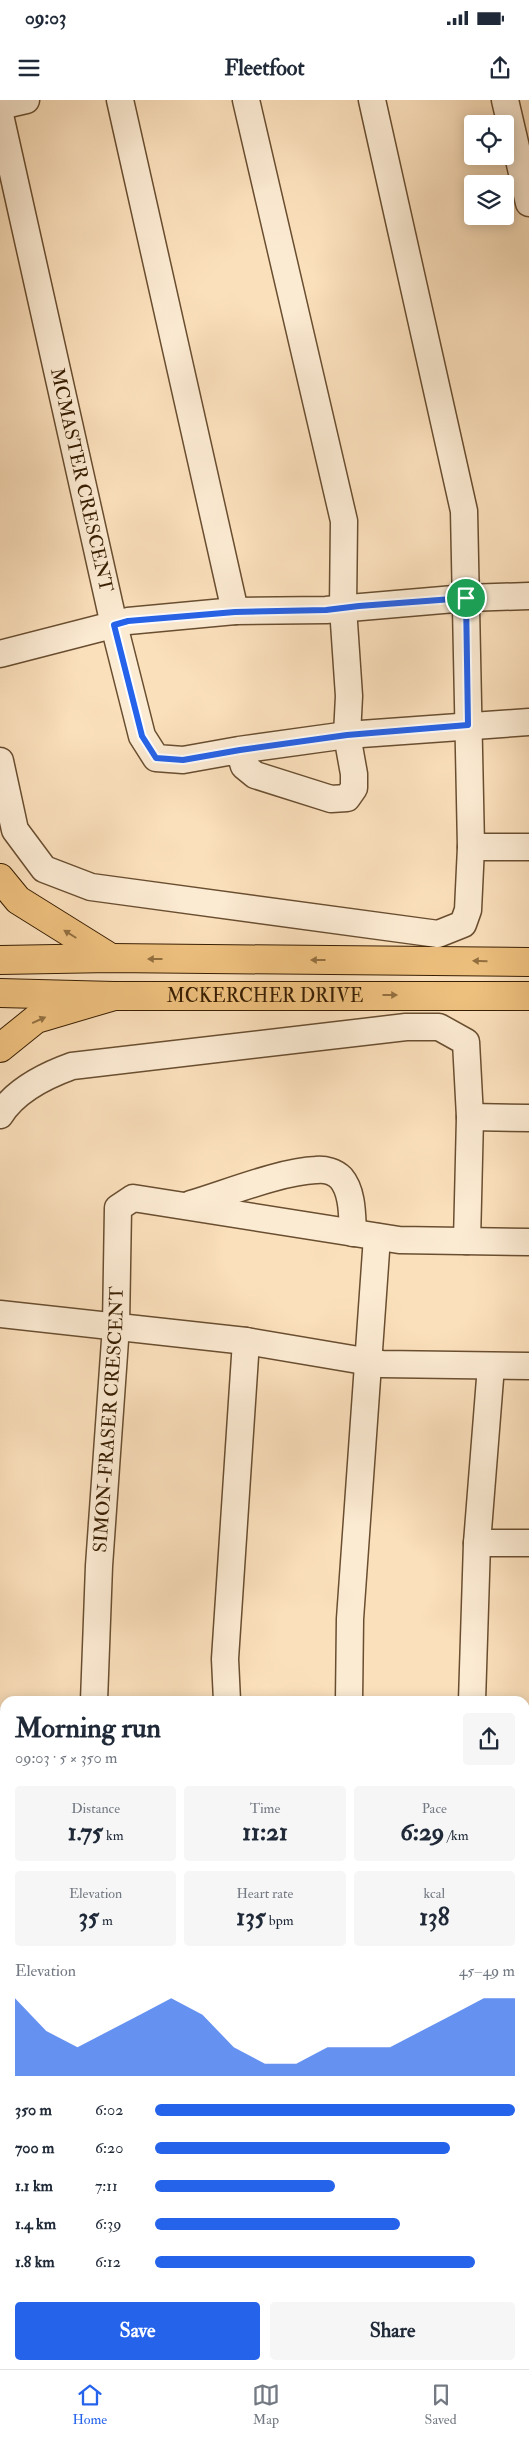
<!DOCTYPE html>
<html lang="en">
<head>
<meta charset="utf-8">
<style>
  :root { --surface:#fff; --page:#f6f6f7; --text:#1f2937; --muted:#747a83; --line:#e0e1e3; --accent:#2563eb }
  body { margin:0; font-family:"IM FELL Double Pica",serif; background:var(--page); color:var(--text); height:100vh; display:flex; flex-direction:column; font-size:19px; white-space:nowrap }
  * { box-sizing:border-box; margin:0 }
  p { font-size:16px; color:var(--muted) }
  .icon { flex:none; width:28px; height:28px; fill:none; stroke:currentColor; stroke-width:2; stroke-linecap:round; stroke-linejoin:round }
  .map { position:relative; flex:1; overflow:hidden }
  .details { position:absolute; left:0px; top:1596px; width:530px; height:674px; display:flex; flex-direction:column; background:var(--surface); border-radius:15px 15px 0 0; box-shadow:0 2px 12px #0003 }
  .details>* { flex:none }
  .controls { position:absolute; left:464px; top:15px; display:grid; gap:10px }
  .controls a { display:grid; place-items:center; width:50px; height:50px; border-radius:5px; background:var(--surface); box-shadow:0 2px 12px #0003; font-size:25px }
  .pin { position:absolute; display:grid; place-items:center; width:42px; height:42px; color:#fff; margin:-21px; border:2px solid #fff; border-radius:50%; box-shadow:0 1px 5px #0007 }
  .round { display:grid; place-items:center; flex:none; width:52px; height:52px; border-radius:5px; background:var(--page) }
  .headline { display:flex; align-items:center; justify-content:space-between; height:85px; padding:0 15px }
  h1 { font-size:28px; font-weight:700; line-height:38px }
  .stats { display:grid; grid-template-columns:repeat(3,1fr); gap:8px; height:85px; padding:5px 15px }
  .stats div { display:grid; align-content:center; border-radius:5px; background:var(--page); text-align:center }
  .stats b { font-size:25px; font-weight:700 }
  .stats small { font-size:14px; font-weight:400 }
  .stats p { font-size:14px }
  .chart { height:140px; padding:10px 15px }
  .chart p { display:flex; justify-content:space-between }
  .chart svg { width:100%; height:90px; margin-top:5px; fill:var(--accent); opacity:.7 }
  .cta { display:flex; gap:10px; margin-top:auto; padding:10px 15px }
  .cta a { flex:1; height:58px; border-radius:5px; background:var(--accent); color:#fff; font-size:20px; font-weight:700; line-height:58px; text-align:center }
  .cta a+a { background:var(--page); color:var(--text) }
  ul { padding:0 15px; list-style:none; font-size:16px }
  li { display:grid; grid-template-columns:80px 60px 1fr; align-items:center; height:38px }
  li i { height:12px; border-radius:6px; background:var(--accent) }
  .status { display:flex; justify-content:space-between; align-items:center; height:35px; padding:0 25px; background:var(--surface); direction:ltr }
  .status svg { height:14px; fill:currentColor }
  header { display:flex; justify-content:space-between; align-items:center; height:65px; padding:0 15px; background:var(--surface); font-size:22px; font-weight:700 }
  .tab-bar { display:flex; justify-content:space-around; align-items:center; height:70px; border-top:1px solid var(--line); background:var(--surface); font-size:14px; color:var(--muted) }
  .tab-bar a { display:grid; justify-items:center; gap:2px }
  .tab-bar .on { color:var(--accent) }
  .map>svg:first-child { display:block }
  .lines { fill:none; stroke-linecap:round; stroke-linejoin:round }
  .minor-casing { stroke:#694e30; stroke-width:29 }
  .major-casing { stroke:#381e02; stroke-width:30 }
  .highway-casing { stroke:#381e02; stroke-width:30 }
  .minor { stroke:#fcebd3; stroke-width:26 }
  .major { stroke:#eec07e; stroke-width:28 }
  .highway { stroke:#eec07e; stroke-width:28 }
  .oneway { fill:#936f40 }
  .route-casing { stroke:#fff; stroke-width:10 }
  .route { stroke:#2563eb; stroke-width:6 }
  .labels { text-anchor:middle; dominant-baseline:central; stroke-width:4; stroke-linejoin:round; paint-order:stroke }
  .street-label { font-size:19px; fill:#381e02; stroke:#fcebd3 }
</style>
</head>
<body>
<div class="status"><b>09:03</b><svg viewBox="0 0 49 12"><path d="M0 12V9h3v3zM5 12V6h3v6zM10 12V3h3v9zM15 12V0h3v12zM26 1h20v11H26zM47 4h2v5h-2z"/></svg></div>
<header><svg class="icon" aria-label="menu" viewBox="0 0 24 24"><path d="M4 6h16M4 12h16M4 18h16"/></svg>Fleetfoot<svg class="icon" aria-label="share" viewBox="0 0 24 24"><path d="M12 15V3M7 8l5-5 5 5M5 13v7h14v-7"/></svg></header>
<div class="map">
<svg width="529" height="2269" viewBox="0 0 529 2269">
  <rect width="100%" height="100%" fill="#fbe0bc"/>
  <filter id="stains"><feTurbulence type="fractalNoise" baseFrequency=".004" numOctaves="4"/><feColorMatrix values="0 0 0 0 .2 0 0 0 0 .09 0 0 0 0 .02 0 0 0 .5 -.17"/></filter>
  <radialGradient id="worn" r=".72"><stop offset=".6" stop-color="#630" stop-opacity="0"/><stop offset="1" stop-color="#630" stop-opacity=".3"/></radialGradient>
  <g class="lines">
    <g class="minor-casing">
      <g id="minor">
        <path d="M120,0l115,511"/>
        <path d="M246,0l98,421 -1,87 6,88 -2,39 182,-13"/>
        <path d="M505,0l24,103"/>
        <path d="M0,6l26,-6"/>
        <path id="s1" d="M0,15l114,510 28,111 14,22 27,2 56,-10 108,-15 7,39v14l-7,10 -16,1 -76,-24 -11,-9 -5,-16"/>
        <path d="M0,554l128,-33 107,-10 91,-1 140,-12 63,-2"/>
        <path d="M0,661l15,69 29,39 47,18 347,47 25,-10 5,-14 3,-63 -7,-336 -92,-411"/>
        <path d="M471,747h58"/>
        <path d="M0,1015c15,-24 47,-40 72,-49l334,-39h33l27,15 4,75 -3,124"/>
        <path d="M470,1017l59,1"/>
        <path d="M191,1104c34,-10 91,-33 125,-34 9,-1 19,2 25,8 12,14 11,38 12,55"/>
        <path d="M0,1214l246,27 136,23 147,2"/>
        <path d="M477,1443h52"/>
        <path id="s2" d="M94,1601l5,-135 17,-240 2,-118 15,-10 266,42 130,2"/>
        <path d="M227,1601l-2,-42 21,-318"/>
        <path d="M349,1601l1,-82 27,-382"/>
        <path d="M472,1601l5,-158 14,-177"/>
        <path d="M0,1624h5"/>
        <path d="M525,1626h4"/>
        <path d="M525,1749h4"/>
        <path d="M0,1871h5"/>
        <path d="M525,1874h4"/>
        <path d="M525,1999h4"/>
        <path d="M0,2121h5"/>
        <path d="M525,2122h4"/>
        <path d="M90,2269v-4"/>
        <path d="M223,2269v-4"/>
        <path d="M345,2269v-4"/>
        <path d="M466,2269v-4"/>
      </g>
    </g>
    <g class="major-casing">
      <g id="major">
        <path d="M0,860l111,-2 418,4"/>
        <path id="s3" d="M0,893l114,3h415"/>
      </g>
    </g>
    <g class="highway-casing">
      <g id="highway">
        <path d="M0,778l18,22 93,58"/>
        <path d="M0,948l36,-29 78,-23"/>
      </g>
    </g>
    <use href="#minor" class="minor"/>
    <use href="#major" class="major"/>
    <use href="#highway" class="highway"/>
  </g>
  <defs><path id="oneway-solid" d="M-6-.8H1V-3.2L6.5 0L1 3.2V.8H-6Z" transform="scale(1.25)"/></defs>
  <g class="oneway">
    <use href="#oneway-solid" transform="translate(70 834) rotate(-148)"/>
    <use href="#oneway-solid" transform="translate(155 859) rotate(-180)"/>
    <use href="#oneway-solid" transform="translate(318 860) rotate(-180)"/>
    <use href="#oneway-solid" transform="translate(480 861) rotate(-179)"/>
    <use href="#oneway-solid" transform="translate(390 895)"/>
    <use href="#oneway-solid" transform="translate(39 920) rotate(-24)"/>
  </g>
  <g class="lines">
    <g class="route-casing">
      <path id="route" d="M466,498l2,127 -121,10 -107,15 -57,10 -27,-2 -14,-22 -28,-111 14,-4 107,-9 91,-2 33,-4z"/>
    </g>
    <use href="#route" class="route"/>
  </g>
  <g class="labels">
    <g class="street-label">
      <text stroke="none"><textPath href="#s1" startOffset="374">MCMASTER CRESCENT</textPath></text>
      <text stroke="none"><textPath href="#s3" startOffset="265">MCKERCHER DRIVE</textPath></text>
      <text stroke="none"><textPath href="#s2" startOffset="282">SIMON-FRASER CRESCENT</textPath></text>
    </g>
  </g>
  <rect width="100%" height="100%" filter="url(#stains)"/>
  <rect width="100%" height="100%" fill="url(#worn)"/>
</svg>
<div class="controls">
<a><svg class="icon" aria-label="locate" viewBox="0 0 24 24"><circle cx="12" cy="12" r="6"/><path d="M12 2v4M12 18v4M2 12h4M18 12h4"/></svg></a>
<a><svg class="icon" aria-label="layers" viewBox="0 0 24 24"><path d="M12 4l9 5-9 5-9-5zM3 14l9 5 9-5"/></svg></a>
</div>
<div class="pin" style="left:466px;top:498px;background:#1e9e55"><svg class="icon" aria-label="arrive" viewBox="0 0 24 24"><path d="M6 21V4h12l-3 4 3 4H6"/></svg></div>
<section class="details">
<div class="headline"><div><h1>Morning run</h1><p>09:03 · 5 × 350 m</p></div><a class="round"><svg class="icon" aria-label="share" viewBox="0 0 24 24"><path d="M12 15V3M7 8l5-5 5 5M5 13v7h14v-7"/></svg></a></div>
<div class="stats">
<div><p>Distance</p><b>1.75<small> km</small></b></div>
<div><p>Time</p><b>11:21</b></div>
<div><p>Pace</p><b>6:29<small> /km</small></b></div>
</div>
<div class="stats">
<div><p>Elevation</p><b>35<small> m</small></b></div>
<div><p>Heart rate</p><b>135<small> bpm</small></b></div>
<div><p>kcal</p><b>138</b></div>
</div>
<div class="chart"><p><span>Elevation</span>45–49 m</p>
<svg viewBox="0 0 160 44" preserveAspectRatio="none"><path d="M0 44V6L10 22L20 30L30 22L40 14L50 6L60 14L70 30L80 38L90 38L100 30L110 30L120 30L130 22L140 14L150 6L160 6V44z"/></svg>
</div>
<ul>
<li><b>350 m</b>6:02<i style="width:100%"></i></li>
<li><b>700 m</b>6:20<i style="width:82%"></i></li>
<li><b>1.1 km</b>7:11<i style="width:50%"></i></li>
<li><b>1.4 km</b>6:39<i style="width:68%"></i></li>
<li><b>1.8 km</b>6:12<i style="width:89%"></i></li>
</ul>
<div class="cta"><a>Save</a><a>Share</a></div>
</section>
</div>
<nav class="tab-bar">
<a class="on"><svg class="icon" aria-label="home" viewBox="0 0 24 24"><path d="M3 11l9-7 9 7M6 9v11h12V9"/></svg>Home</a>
<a><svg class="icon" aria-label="map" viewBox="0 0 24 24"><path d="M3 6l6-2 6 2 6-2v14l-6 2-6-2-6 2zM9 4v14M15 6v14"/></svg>Map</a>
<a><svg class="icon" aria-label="saved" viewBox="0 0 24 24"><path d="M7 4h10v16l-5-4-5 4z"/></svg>Saved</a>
</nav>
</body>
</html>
